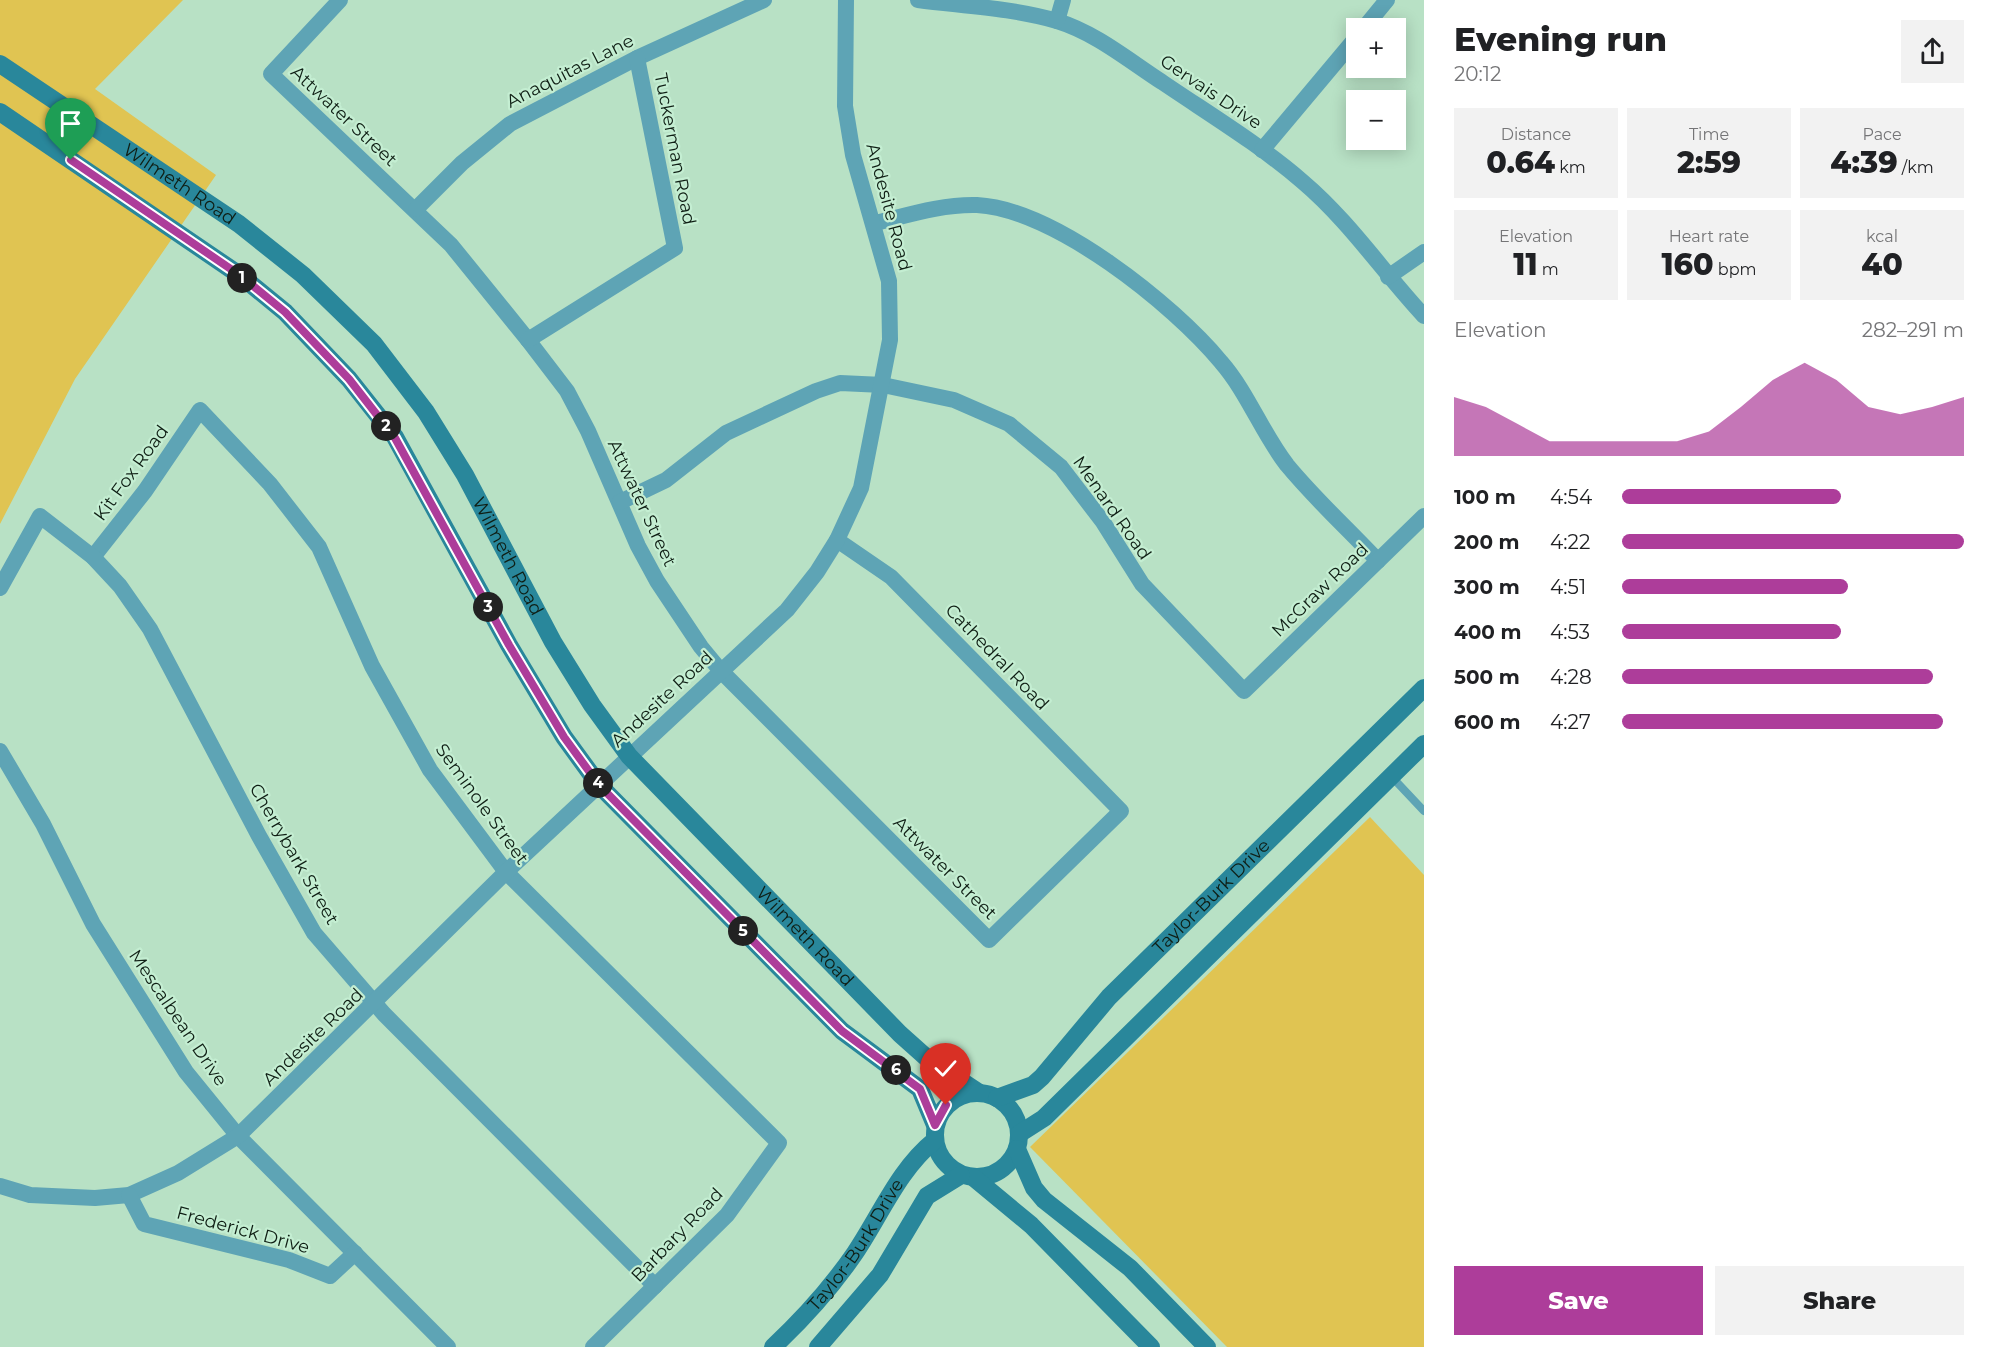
<!DOCTYPE html>
<html lang="en">
<head>
<meta charset="utf-8">
<style>
  :root { --surface:#fff; --page:#f2f2f2; --text:#202124; --muted:#757577; --accent:#ad3d9a }
  body { margin:0; font-family:Montserrat,sans-serif; background:var(--page); color:var(--text); height:100vh; display:flex; flex-direction:column; font-size:22px; white-space:nowrap }
  * { box-sizing:border-box; margin:0 }
  p { font-size:20px; color:var(--muted) }
  .icon { flex:none; width:33px; height:33px; fill:none; stroke:currentColor; stroke-width:2; stroke-linecap:round; stroke-linejoin:round }
  .map { position:relative; flex:1; overflow:hidden }
  .drawer { display:flex; flex-direction:column; background:var(--surface); width:570px }
  .drawer>* { flex:none }
  .buttons { position:absolute; left:1346px; top:18px; display:grid; gap:12px }
  .buttons a { display:grid; place-items:center; width:60px; height:60px; border-radius:0px; background:var(--surface); box-shadow:0 3px 15px #0003; font-size:30px }
  .pin { position:absolute; display:grid; place-items:center; width:51px; height:51px; color:#fff; margin:-62px -26px; border-radius:50% 50% 50% 0; rotate:-45deg; box-shadow:0 0 6px #0007 }
  .pin .icon { rotate:45deg }
  .km { position:absolute; width:30px; height:30px; margin:-15px; border-radius:50%; background:#222; color:#fff; font-size:16px; line-height:30px; text-align:center }
  .round { display:grid; place-items:center; flex:none; width:63px; height:63px; border-radius:0px; background:var(--page) }
  .summary { display:flex; align-items:center; justify-content:space-between; height:102px; padding:0 30px }
  h1 { font-size:33px; font-weight:800; line-height:45px }
  .figures { display:grid; grid-template-columns:repeat(3,1fr); gap:9px; height:102px; padding:6px 30px }
  .figures div { display:grid; align-content:center; border-radius:0px; background:var(--page); text-align:center }
  .figures b { font-size:30px; font-weight:800 }
  .figures small { font-size:16px; font-weight:400 }
  .figures p { font-size:16px }
  .chart { height:168px; padding:12px 30px }
  .chart p { display:flex; justify-content:space-between }
  .chart svg { width:100%; height:108px; margin-top:6px; fill:var(--accent); opacity:.7 }
  .button { display:flex; gap:12px; margin-top:auto; padding:12px 30px }
  .button a { flex:1; height:69px; border-radius:0px; background:var(--accent); color:#fff; font-size:24px; font-weight:800; line-height:69px; text-align:center }
  .button a+a { background:var(--page); color:var(--text) }
  ul { padding:0 30px; list-style:none; font-size:20px }
  li { display:grid; grid-template-columns:96px 72px 1fr; align-items:center; height:45px }
  li i { height:15px; border-radius:8px; background:var(--accent) }
  main { display:flex; flex:1; min-height:0 }
  .map>svg:first-child { display:block }
  .green { fill:#e0c452 }
  .lines { fill:none; stroke-linecap:round; stroke-linejoin:round }
  .lane { stroke:#5ea4b5; stroke-width:8 }
  .street { stroke:#5ea4b5; stroke-width:16 }
  .secondary { stroke:#29879b; stroke-width:18 }
  .route-casing { stroke:#fff; stroke-width:12 }
  .route { stroke:#ad3d9a; stroke-width:8 }
  .labels { text-anchor:middle; dominant-baseline:central; stroke-width:4.5; stroke-linejoin:round; paint-order:stroke }
  .street-label { font-size:18px; fill:#0f1e14; stroke:#c4eed2 }
</style>
</head>
<body>
<main>
<div class="map">
<svg width="1424" height="1347" viewBox="0 0 1424 1347">
  <rect width="100%" height="100%" fill="#b8e1c5"/>
  <g class="green">
    <path d="M0,0h183l-88,89 121,86 -141,204 -75,145z"/>
    <path d="M1370,817l54,58v472h-197l-197,-200z"/>
  </g>
  <g class="lines">
    <path class="lane" d="M1391,776l33,35"/>
    <g class="street">
      <path d="M340,0l-69,74 180,171 77,95 39,51 21,40 50,115 19,35 44,66 19,23 269,270 132,-129 -230,-234 -54,-37"/>
      <path d="M918,0c46,6 94,8 139,21 39,12 71,39 105,61 47,32 97,62 141,100 46,39 80,90 121,134"/>
      <path d="M1057,21l6,-21"/>
      <path d="M1364,28l23,-28"/>
      <path d="M1262,150l94,-112"/>
      <path d="M416,209l46,-46 48,-39 127,-66 127,-58"/>
      <path d="M875,223c33,-8 67,-19 102,-18 77,4 196,99 244,157 27,31 41,71 66,103 28,34 61,64 91,96"/>
      <path d="M1388,277l36,-25"/>
      <path d="M528,340l147,-92 -38,-190"/>
      <path d="M620,502l46,-22 60,-47 90,-42 24,-8 43,2 71,15 55,24 52,43 42,55 39,62 102,107 180,-175"/>
      <path d="M93,557l52,-66 55,-81 70,74 49,63 53,119 58,104 76,102 273,271 -52,72 -134,132"/>
      <path d="M0,588l40,-72 53,41 27,29 30,43 109,207 55,97 70,81 271,272"/>
      <path d="M0,751l43,73 50,100 93,148 52,64 210,211"/>
      <path d="M0,1186l30,9 65,3 34,-3 49,-22 60,-37 268,-264 281,-262 30,-38 20,-32 24,-52 29,-148 -1,-59 -36,-126 -8,-49 1,-106"/>
      <path d="M129,1195l15,29 145,36 41,16 25,-23"/>
    </g>
    <g class="secondary">
      <path id="s1" d="M0,64l239,160 64,51 71,69 52,68 39,63 88,167 39,63 37,51 271,278 28,25 50,33"/>
      <path d="M0,112l241,164 44,36 64,67 46,58 114,208 55,92 35,48 243,246 78,58 15,36"/>
      <circle cx="977" cy="1135" r="42"/>
      <path id="s2" d="M997,1098l36,-13 9,-8 67,-80 315,-309"/>
      <path d="M1019,1134l25,-16 380,-374"/>
      <path d="M1017,1149l17,39 10,12 86,68 77,79"/>
      <path d="M973,1177l58,48 120,122"/>
      <path id="s3" d="M773,1347c31,-29 58,-59 82,-94 25,-37 44,-84 79,-112"/>
      <path d="M818,1347l62,-72 47,-79 34,-21"/>
    </g>
  </g>
  <g class="lines">
    <g class="route-casing">
      <path id="route" d="M71,160l170,116 44,36 64,67 46,59 114,207 55,92 35,48 243,246 78,58 15,36 11,-20"/>
    </g>
    <use href="#route" class="route"/>
  </g>
  <g class="labels">
    <g class="street-label">
      <text transform="translate(570 71) rotate(-27)">Anaquitas Lane</text>
      <text transform="translate(1211 92) rotate(34)">Gervais Drive</text>
      <text transform="translate(344 116) rotate(43)">Attwater Street</text>
      <text transform="translate(675 149) rotate(79)">Tuckerman Road</text>
      <text stroke="none"><textPath href="#s1" startOffset="216">Wilmeth Road</textPath></text>
      <text transform="translate(889 207) rotate(75)">Andesite Road</text>
      <text transform="translate(131 473) rotate(-54)">Kit Fox Road</text>
      <text transform="translate(642 503) rotate(65)">Attwater Street</text>
      <text transform="translate(1112 508) rotate(55)">Menard Road</text>
      <text stroke="none"><textPath href="#s1" startOffset="720">Wilmeth Road</textPath></text>
      <text transform="translate(1320 590) rotate(-44)">McGraw Road</text>
      <text transform="translate(997 657) rotate(46)">Cathedral Road</text>
      <text transform="translate(662 699) rotate(-43)">Andesite Road</text>
      <text transform="translate(482 804) rotate(54)">Seminole Street</text>
      <text transform="translate(294 854) rotate(60)">Cherrybark Street</text>
      <text transform="translate(945 868) rotate(45)">Attwater Street</text>
      <text stroke="none"><textPath href="#s2" startOffset="298">Taylor-Burk Drive</textPath></text>
      <text stroke="none"><textPath href="#s1" startOffset="1206">Wilmeth Road</textPath></text>
      <text transform="translate(178 1018) rotate(56)">Mescalbean Drive</text>
      <text transform="translate(313 1037) rotate(-44)">Andesite Road</text>
      <text transform="translate(243 1230) rotate(15)">Frederick Drive</text>
      <text transform="translate(677 1235) rotate(-46)">Barbary Road</text>
      <text stroke="none"><textPath href="#s3" startOffset="132">Taylor-Burk Drive</textPath></text>
    </g>
  </g>
</svg>
<div class="buttons">
<a>+</a>
<a>−</a>
</div>
<div class="pin" style="left:71px;top:160px;background:#1e9e55"><svg class="icon" aria-label="arrive" viewBox="0 0 24 24"><path d="M6 21V4h12l-3 4 3 4H6"/></svg></div>
<div class="pin" style="left:946px;top:1105px;background:#d93025"><svg class="icon" aria-label="check" viewBox="0 0 24 24"><path d="M5 12l5 5 9-10"/></svg></div>
<b class="km" style="left:242px;top:278px">1</b>
<b class="km" style="left:386px;top:426px">2</b>
<b class="km" style="left:488px;top:607px">3</b>
<b class="km" style="left:598px;top:783px">4</b>
<b class="km" style="left:743px;top:931px">5</b>
<b class="km" style="left:896px;top:1070px">6</b>
</div>
<section class="drawer">
<div class="summary"><div><h1>Evening run</h1><p>20:12</p></div><a class="round"><svg class="icon" aria-label="share" viewBox="0 0 24 24"><path d="M12 15V3M7 8l5-5 5 5M5 13v7h14v-7"/></svg></a></div>
<div class="figures">
<div><p>Distance</p><b>0.64<small> km</small></b></div>
<div><p>Time</p><b>2:59</b></div>
<div><p>Pace</p><b>4:39<small> /km</small></b></div>
</div>
<div class="figures">
<div><p>Elevation</p><b>11<small> m</small></b></div>
<div><p>Heart rate</p><b>160<small> bpm</small></b></div>
<div><p>kcal</p><b>40</b></div>
</div>
<div class="chart"><p><span>Elevation</span>282–291 m</p>
<svg viewBox="0 0 160 44" preserveAspectRatio="none"><path d="M0 44V20L10 24L20 31L30 38L40 38L50 38L60 38L70 38L80 34L90 24L100 13L110 6L120 13L130 24L140 27L150 24L160 20V44z"/></svg>
</div>
<ul>
<li><b>100 m</b>4:54<i style="width:64%"></i></li>
<li><b>200 m</b>4:22<i style="width:100%"></i></li>
<li><b>300 m</b>4:51<i style="width:66%"></i></li>
<li><b>400 m</b>4:53<i style="width:64%"></i></li>
<li><b>500 m</b>4:28<i style="width:91%"></i></li>
<li><b>600 m</b>4:27<i style="width:94%"></i></li>
</ul>
<div class="button"><a>Save</a><a>Share</a></div>
</section>
</main>
</body>
</html>
